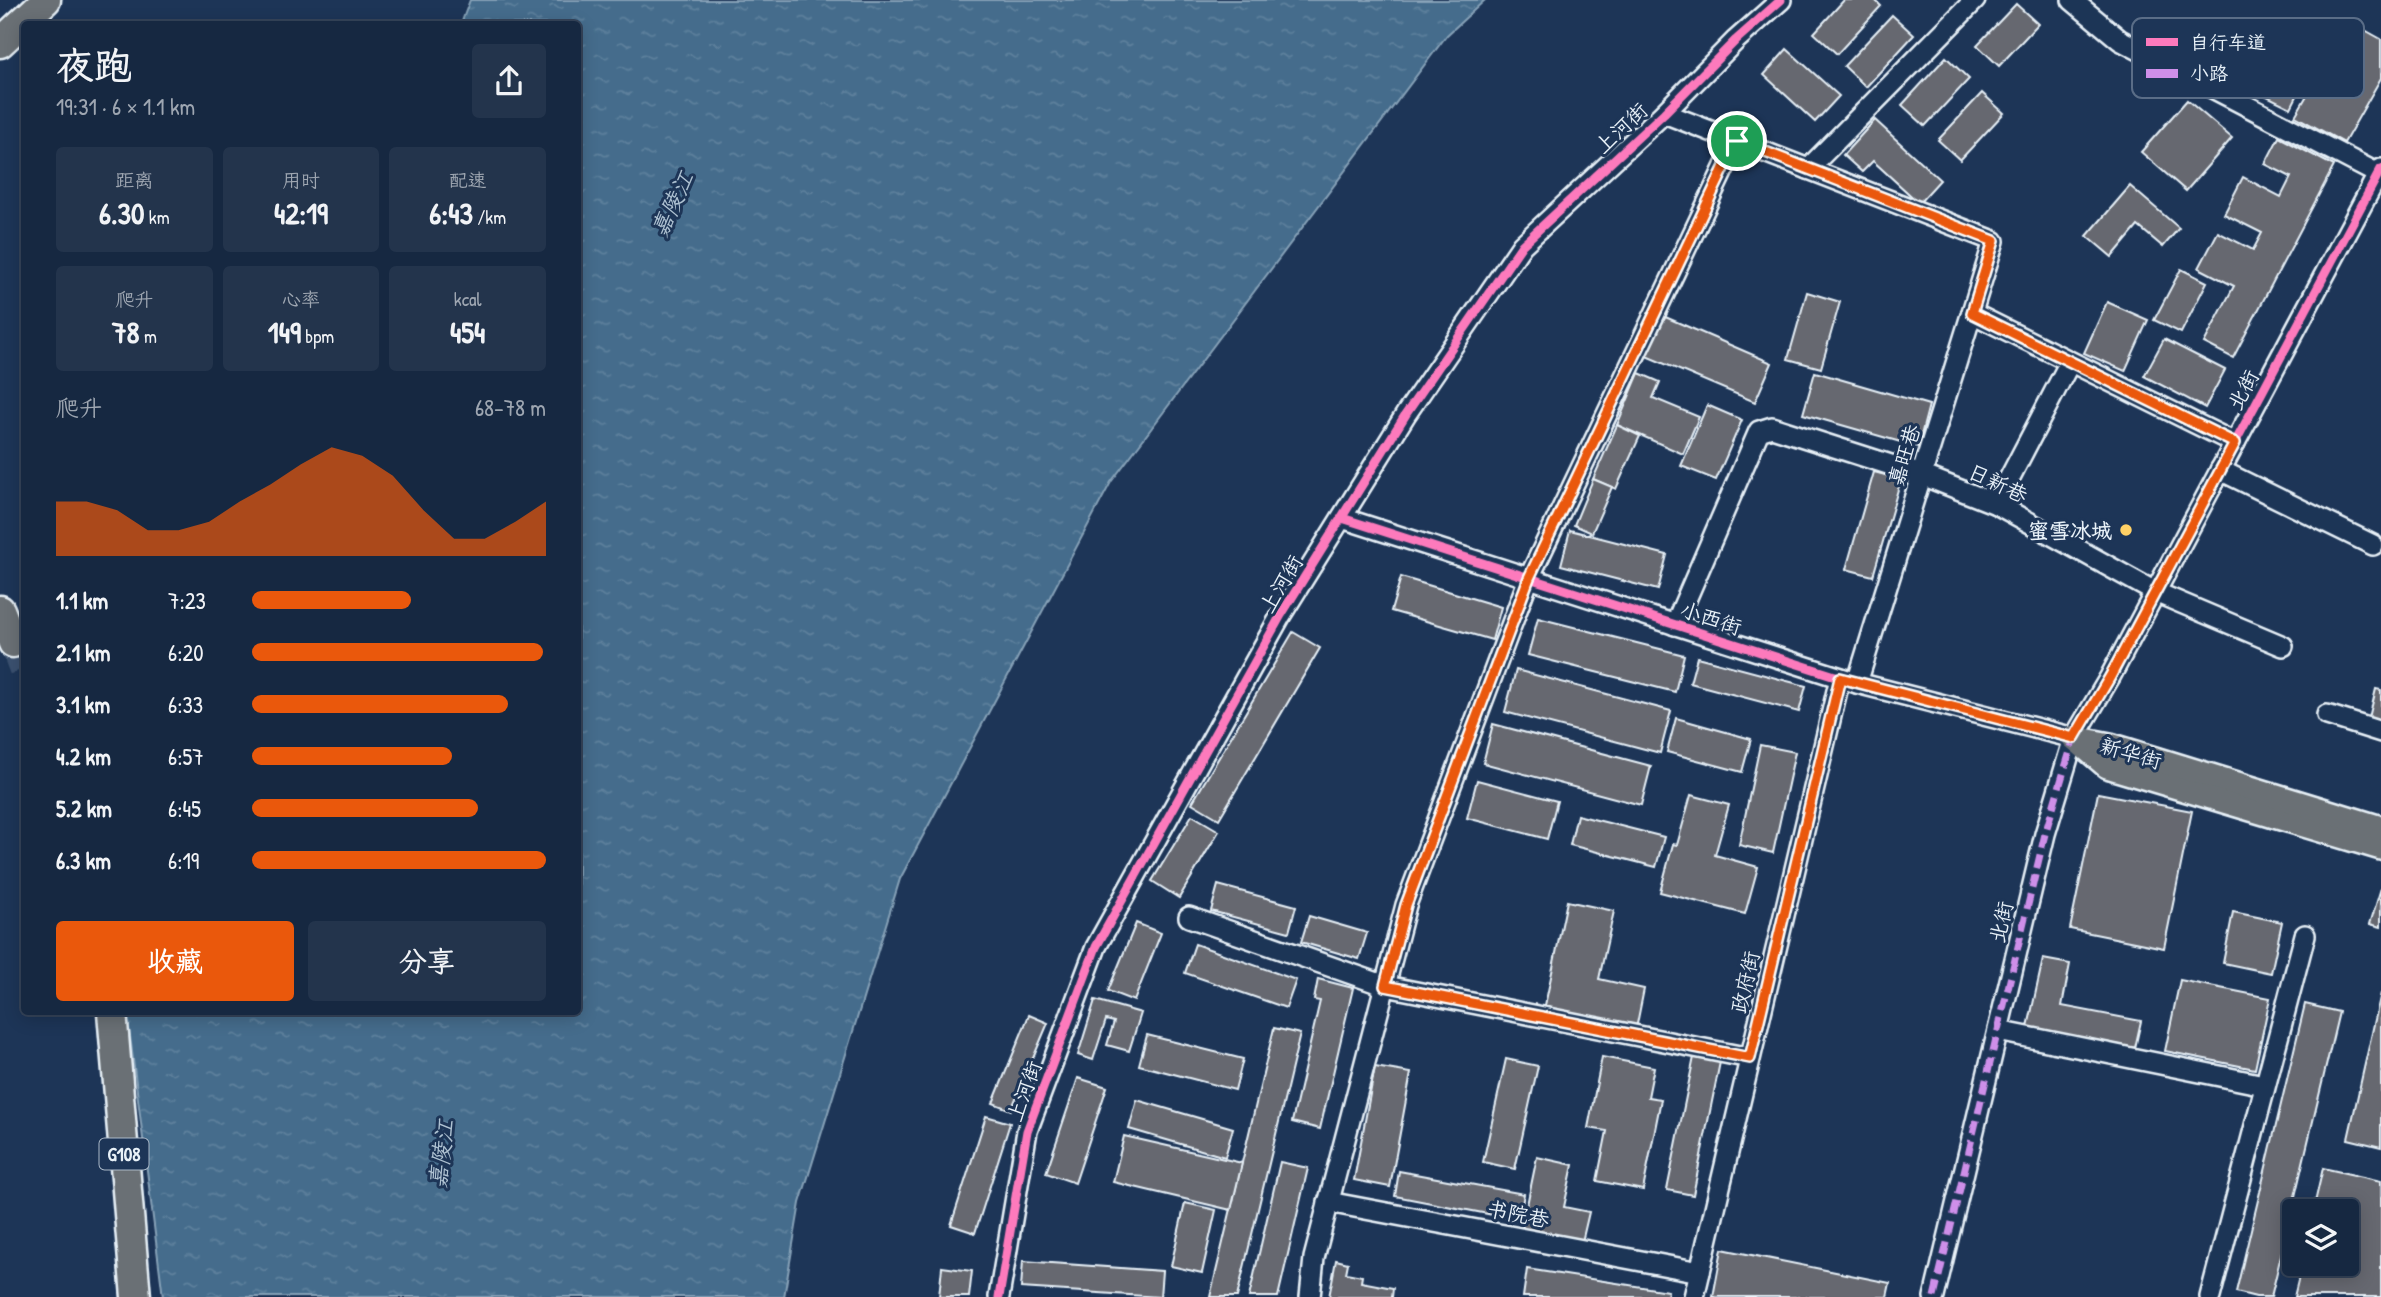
<!DOCTYPE html>
<html lang="zh">
<head>
<meta charset="utf-8">
<style>
  :root { --surface:#162841; --page:#23344c; --text:#f1f3f6; --muted:#9ea6b1; --line:#35445a; --accent:#ea580c }
  body { margin:0; font-family:"Patrick Hand","LXGW WenKai TC",sans-serif; background:var(--page); color:var(--text); height:100vh; display:flex; flex-direction:column; font-size:26px; white-space:nowrap }
  * { box-sizing:border-box; margin:0 }
  p { font-size:23px; color:var(--muted) }
  .icon { flex:none; width:38px; height:38px; fill:none; stroke:currentColor; stroke-width:2; stroke-linecap:round; stroke-linejoin:round }
  .map { position:relative; flex:1; overflow:hidden }
  .side { position:absolute; left:21px; top:21px; width:560px; height:994px; display:flex; flex-direction:column; background:var(--surface); border-radius:7px; box-shadow:0 4px 18px #0003,0 0 0 2px var(--line) }
  .side>* { flex:none }
  .buttons { position:absolute; left:2282px; top:1199px; display:grid; gap:14px }
  .buttons a { display:grid; place-items:center; width:77px; height:77px; border-radius:7px; background:var(--surface); box-shadow:0 4px 18px #0003,0 0 0 2px var(--line); font-size:35px }
  .pin { position:absolute; display:grid; place-items:center; width:60px; height:60px; color:#fff; margin:-30px; border:4px solid #fff; border-radius:50%; box-shadow:0 2px 7px #0007 }
  .round { display:grid; place-items:center; flex:none; width:74px; height:74px; border-radius:7px; background:var(--page) }
  .overview { display:flex; align-items:center; justify-content:space-between; height:119px; padding:0 35px }
  h1 { font-size:38px; font-weight:800; line-height:52px }
  .figures { display:grid; grid-template-columns:repeat(3,1fr); gap:10px; height:119px; padding:7px 35px }
  .figures div { display:grid; align-content:center; border-radius:7px; background:var(--page); text-align:center }
  .figures b { font-size:30px; font-weight:800 }
  .figures small { font-size:19px; font-weight:400 }
  .figures p { font-size:19px }
  .chart { height:196px; padding:14px 35px }
  .chart p { display:flex; justify-content:space-between }
  .chart svg { width:100%; height:126px; margin-top:7px; fill:var(--accent); opacity:.7 }
  .primary-button { display:flex; gap:14px; margin-top:auto; padding:14px 35px }
  .primary-button a { flex:1; height:80px; border-radius:7px; background:var(--accent); color:#fff; font-size:28px; font-weight:800; line-height:80px; text-align:center }
  .primary-button a+a { background:var(--page); color:var(--text) }
  ul { padding:0 35px; list-style:none; font-size:23px }
  li { display:grid; grid-template-columns:112px 84px 1fr; align-items:center; height:52px }
  li i { height:18px; border-radius:9px; background:var(--accent) }
  .map>svg:first-child { display:block }
  .water { fill:url(#water-ripples); stroke:#86a1b7; stroke-width:2 }
  .building { fill:#666870; stroke:#e8f1f8; stroke-width:2 }
  .lines { fill:none; stroke-linecap:round; stroke-linejoin:round }
  .highway-tunnel { stroke:#3b516f; stroke-width:28; stroke-dasharray:28 14; stroke-linecap:butt }
  .minor-casing { stroke:#e8f1f8; stroke-width:24 }
  .major-casing { stroke:#e8f1f8; stroke-width:28 }
  .highway-casing { stroke:#e8f1f8; stroke-width:33 }
  .minor { stroke:#1d3557; stroke-width:19 }
  .major { stroke:#6a7074; stroke-width:23 }
  .highway { stroke:#6a7074; stroke-width:28 }
  .quiet { stroke:#ce8fe9; stroke-width:7; stroke-dasharray:14 7; stroke-linecap:butt }
  .cycleway-casing { stroke:#1d3557; stroke-width:13 }
  .cycleway { stroke:#fd7abc; stroke-width:9 }
  .route-casing { stroke:#fff; stroke-width:14 }
  .route { stroke:#ea580c; stroke-width:9 }
  .poi-dot { fill:#ffd166; stroke:#1d3557; stroke-width:2.5 }
  .labels { text-anchor:middle; dominant-baseline:central; stroke-width:6; stroke-linejoin:round; paint-order:stroke }
  .shield { fill:#1d3557; stroke:#abb9c8; stroke-width:2 }
  .shield-label { font-size:19px; font-weight:bold; fill:#e8f1f8 }
  .street-label { font-size:21px; fill:#e8f1f8; stroke:#1d3557 }
  .poi-label { font-size:21px; font-weight:bold; fill:#e8f1f8; stroke:#1d3557; text-anchor:end }
  .water-label { font-size:23px; font-style:italic; fill:#afc2d2; stroke:#1d3557 }
  .key { fill:#1d3557; stroke:#5a6d87; stroke-width:2 }
  .key-label { font-size:19px; fill:#e8f1f8 }
</style>
</head>
<body>
<div class="map">
<svg width="2381" height="1297" viewBox="0 0 2381 1297">
  <defs>
    <pattern id="water-ripples" width="26" height="14" patternUnits="userSpaceOnUse" patternTransform="scale(1.75)"><rect width="26" height="14" fill="#446c8c"/><path d="M2 4q2-2 4 0t4 0M15 11q2-2 4 0t4 0" fill="none" stroke="#5f819d"/></pattern>
  </defs>
  <rect width="100%" height="100%" fill="#1d3557"/>
  <filter id="ink" filterUnits="userSpaceOnUse"><feTurbulence type="fractalNoise" baseFrequency=".0143" numOctaves="2"/><feDisplacementMap in="SourceGraphic" scale="14" xChannelSelector="R" yChannelSelector="G"/><feConvolveMatrix kernelMatrix="1 2 1 2 8 2 1 2 1" color-interpolation-filters="sRGB"/></filter>
  <g filter="url(#ink)">
    <path class="water" d="M470,0h1015l-38,35 -336,447 -211,397 -100,324 -16,94h-621l-36,-285h451v-988h-117z"/>
    <g class="building">
      <path d="M1844,0h31l6,6 -44,48 -23,-21z"/>
      <path d="M2016,4l22,20 -39,42 -22,-21z"/>
      <path d="M1892,15l22,20 -48,52 -22,-21z"/>
      <path d="M2226,24l39,19 -5,11 47,22 -16,32 -85,-42z"/>
      <path d="M2363,29l18,10v39l-37,65 -49,-27 22,-38 14,7z"/>
      <path d="M1787,49l52,47 -24,26 -51,-47z"/>
      <path d="M1946,57l23,22 -44,47 -23,-21z"/>
      <path d="M1982,93l22,20 -44,47 -22,-20z"/>
      <path d="M2187,100l45,38 -46,53 -45,-39z"/>
      <path d="M1875,120l65,60 -21,23 -46,-42 -11,11 -19,-17z"/>
      <path d="M2279,137l55,29 -101,192 -29,-15 30,-57 -35,-18 19,-36 35,18 9,-17 -38,-19 19,-37 38,20 10,-20 -26,-13z"/>
      <path d="M2130,186l49,42 -16,19 -25,-21 -26,31 -25,-21z"/>
      <path d="M2181,269l26,13 -26,51 -27,-13z"/>
      <path d="M1807,292l33,10 -19,66 -33,-9z"/>
      <path d="M2107,302l41,18 -23,51 -41,-18z"/>
      <path d="M1663,316l109,47 -17,39 -109,-46z"/>
      <path d="M2164,339l61,31 -20,38 -61,-32z"/>
      <path d="M1815,372l114,33 -11,42 -115,-33z"/>
      <path d="M1639,373l21,9 -7,16 46,19 -16,37 -66,-29z"/>
      <path d="M1707,405l35,15 -26,60 -35,-14z"/>
      <path d="M1617,425l23,11 -24,53 -23,-10z"/>
      <path d="M1874,472l27,7 -28,97 -27,-7z"/>
      <path d="M1593,479l19,8 -20,46 -18,-8z"/>
      <path d="M1570,530l97,25 -9,35 -97,-25z"/>
      <path d="M1401,577l100,30 -9,33 -101,-29z"/>
      <path d="M1538,618l146,37 -9,37 -147,-37z"/>
      <path d="M1293,632l27,16 -101,171 -27,-16z"/>
      <path d="M1697,657l109,29 -7,26 -109,-29z"/>
      <path d="M1516,670l155,41 -11,42 -155,-41z"/>
      <path d="M2376,689l5,1v31l-12,-3z"/>
      <path d="M1676,718l75,21 -9,33 -75,-20z"/>
      <path d="M1493,724l158,42 -10,39 -158,-42z"/>
      <path d="M1760,745l35,7 -22,101 -34,-8z"/>
      <path d="M1477,780l80,21 -10,38 -80,-21z"/>
      <path d="M2098,793l94,18 -28,137 -94,-19z"/>
      <path d="M1691,795l38,10 -14,50 43,12 -13,47 -85,-22 13,-48 4,1z"/>
      <path d="M1192,815l27,16 -40,67 -27,-17z"/>
      <path d="M1577,815l87,22 -8,30 -86,-22z"/>
      <path d="M1218,885l78,21 -7,26 -78,-21z"/>
      <path d="M2381,888v39l-11,-3z"/>
      <path d="M1567,901l47,10 -15,68 45,10 -8,40 -92,-19z"/>
      <path d="M2233,912l49,10 -11,51 -48,-10z"/>
      <path d="M1309,916l58,17 -8,26 -58,-17z"/>
      <path d="M1136,923l25,10 -27,68 -26,-10z"/>
      <path d="M1195,944l101,36 -10,28 -101,-35z"/>
      <path d="M2043,959l27,5 -8,42 79,15 -6,27 -107,-21z"/>
      <path d="M1318,979l35,9 -33,141 -28,-7 28,-121 -6,-1z"/>
      <path d="M2180,980l90,18 -15,71 -90,-18z"/>
      <path d="M2381,993v154l-33,-8z"/>
      <path d="M1095,1000l46,13 -12,38 -22,-6 7,-23 -8,-2 -13,40 -15,-5z"/>
      <path d="M2305,1004l34,8 -68,285h-15l-20,-5z"/>
      <path d="M1029,1015l19,8 -37,87 -18,-7z"/>
      <path d="M1274,1028l26,6 -63,263h-27z"/>
      <path d="M1147,1035l96,24 -8,31 -96,-25z"/>
      <path d="M1602,1057l52,10 -6,30 13,2 -18,91 -46,-9 10,-50 -19,-3z"/>
      <path d="M1694,1057l26,5 -27,133 -26,-5z"/>
      <path d="M1506,1059l32,7 -23,103 -32,-7z"/>
      <path d="M1375,1067l36,6 -21,114 -36,-7z"/>
      <path d="M1078,1078l29,9 -32,96 -29,-10z"/>
      <path d="M1137,1100l96,28 -8,29 -96,-28z"/>
      <path d="M986,1116l24,7 -35,110 -24,-8z"/>
      <path d="M1124,1136l118,27 -11,47 -118,-28z"/>
      <path d="M1537,1157l36,8 -9,42 25,5 -7,30 -60,-13z"/>
      <path d="M1280,1162l28,6 -30,129h-29z"/>
      <path d="M2323,1168l58,13v116h-87l8,-33h45v-53h-34z"/>
      <path d="M1399,1171l125,23 -5,26 -124,-24z"/>
      <path d="M1185,1203l31,7 -14,63 -31,-7z"/>
      <path d="M1722,1249l168,34 -3,14h-174z"/>
      <path d="M1336,1260l12,3 -2,10 16,3 -1,6 32,6 -1,9h-63z"/>
      <path d="M1023,1261l139,10 -2,26 -139,-9z"/>
      <path d="M942,1267l30,4 -3,26h-30z"/>
      <path d="M1527,1269l141,22 -1,6h-144z"/>
    </g>
    <g class="lines">
      <path class="highway-tunnel" d="M13,643l11,29"/>
      <g class="minor-casing">
        <g id="minor">
          <path d="M2072,0l48,40 258,134"/>
          <path d="M1664,113l330,128 -137,442"/>
          <path d="M1808,169l167,-169"/>
          <path d="M1972,313l263,130"/>
          <path d="M2220,470l153,75"/>
          <path d="M1996,504l74,-142"/>
          <path d="M1342,518l515,165 217,55"/>
          <path d="M1675,625l84,-194 13,-4 150,48 74,29 159,88 128,54"/>
          <path d="M2327,715l54,17"/>
          <path d="M1189,917l197,69 364,72"/>
          <path d="M1998,1031l266,54"/>
          <path d="M1328,1202l372,70"/>
          <path d="M999,1297l28,-166 69,-184 185,-332 125,-201 116,-169 142,-132 72,-73 45,-40"/>
          <path d="M1310,1297l4,-39 92,-353 123,-327 208,-437"/>
          <path d="M1694,1297l146,-619"/>
          <path d="M1934,1297l111,-463 29,-96 36,-61 271,-508"/>
          <path d="M2210,1297l95,-362"/>
        </g>
      </g>
      <g class="major-casing">
        <g id="major">
          <path d="M2074,738l33,28 274,82"/>
          <path d="M2079,739l31,6 271,83"/>
        </g>
      </g>
      <g class="highway-casing">
        <g id="highway">
          <path d="M0,43l46,-43"/>
          <path d="M0,610l13,33"/>
          <path d="M112,1012l24,285"/>
        </g>
      </g>
      <use href="#minor" class="minor"/>
      <use href="#major" class="major"/>
      <use href="#highway" class="highway"/>
      <path class="quiet" d="M1934,1297l111,-463 29,-96"/>
      <g class="cycleway-casing">
        <g id="cycleway">
          <path d="M1342,518l515,165 217,55 36,-61 271,-508"/>
          <path d="M999,1297l28,-166 69,-184 185,-332 125,-201 116,-169 142,-132 72,-73 45,-40"/>
        </g>
      </g>
      <use href="#cycleway" class="cycleway"/>
    </g>
  </g>
  <g class="lines" filter="url(#ink)">
    <g class="route-casing">
      <path id="route" d="M1737,141l257,100 -22,72 263,130 -125,234 -36,61 -234,-60 -90,380 -365,-72 21,-81 123,-327z"/>
    </g>
    <use href="#route" class="route"/>
  </g>
  <circle class="poi-dot" cx="2126" cy="530" r="7"/>
  <g class="labels">
    <rect class="shield" x="99.5" y="1138.5" width="49" height="31" rx="5"/>
    <g class="shield-label">
      <text x="124" y="1154">G108</text>
    </g>
    <g class="street-label">
      <text transform="translate(1621 128) rotate(-43)">上河街</text>
      <text transform="translate(2243 390) rotate(-62)">北街</text>
      <text transform="translate(1904 455) rotate(-73)">嘉旺巷</text>
      <text transform="translate(1998 483) rotate(25)">日新巷</text>
      <text transform="translate(1281 584) rotate(-59)">上河街</text>
      <text transform="translate(1711 618) rotate(18)">小西街</text>
      <text transform="translate(2131 753) rotate(16)">新华街</text>
      <text transform="translate(2001 922) rotate(-77)">北街</text>
      <text transform="translate(1745 982) rotate(-77)">政府街</text>
      <text transform="translate(1024 1091) rotate(-70)">上河街</text>
      <text transform="translate(1518 1214) rotate(11)">书院巷</text>
    </g>
    <g class="poi-label">
      <text x="2112" y="530">蜜雪冰城</text>
    </g>
    <g class="water-label">
      <text transform="translate(672 204) rotate(-65)">嘉陵江</text>
      <text transform="translate(441 1154) rotate(-83)">嘉陵江</text>
    </g>
  </g>
  <rect x="2132" y="18" width="232" height="80" rx="10" class="key"/>
  <rect x="2146" y="38" width="32" height="8" fill="#fd7abc"/>
  <rect x="2146" y="69" width="32" height="9" fill="#ce8fe9"/>
  <g class="key-label">
    <text x="2190" y="49">自行车道</text>
    <text x="2190" y="80">小路</text>
  </g>
</svg>
<div class="buttons">
<a><svg class="icon" aria-label="layers" viewBox="0 0 24 24"><path d="M12 4l9 5-9 5-9-5zM3 14l9 5 9-5"/></svg></a>
</div>
<div class="pin" style="left:1737px;top:141px;background:#1e9e55"><svg class="icon" aria-label="arrive" viewBox="0 0 24 24"><path d="M6 21V4h12l-3 4 3 4H6"/></svg></div>
<section class="side">
<div class="overview"><div><h1>夜跑</h1><p>19:31 · 6 × 1.1 km</p></div><a class="round"><svg class="icon" aria-label="share" viewBox="0 0 24 24"><path d="M12 15V3M7 8l5-5 5 5M5 13v7h14v-7"/></svg></a></div>
<div class="figures">
<div><p>距离</p><b>6.30<small> km</small></b></div>
<div><p>用时</p><b>42:19</b></div>
<div><p>配速</p><b>6:43<small> /km</small></b></div>
</div>
<div class="figures">
<div><p>爬升</p><b>78<small> m</small></b></div>
<div><p>心率</p><b>149<small> bpm</small></b></div>
<div><p>kcal</p><b>454</b></div>
</div>
<div class="chart"><p><span>爬升</span>68–78 m</p>
<svg viewBox="0 0 160 44" preserveAspectRatio="none"><path d="M0 44V25L10 25L20 28L30 35L40 35L50 32L60 25L70 19L80 12L90 6L100 9L110 16L120 28L130 38L140 38L150 32L160 25V44z"/></svg>
</div>
<ul>
<li><b>1.1 km</b>7:23<i style="width:54%"></i></li>
<li><b>2.1 km</b>6:20<i style="width:99%"></i></li>
<li><b>3.1 km</b>6:33<i style="width:87%"></i></li>
<li><b>4.2 km</b>6:57<i style="width:68%"></i></li>
<li><b>5.2 km</b>6:45<i style="width:77%"></i></li>
<li><b>6.3 km</b>6:19<i style="width:100%"></i></li>
</ul>
<div class="primary-button"><a>收藏</a><a>分享</a></div>
</section>
</div>
</body>
</html>
